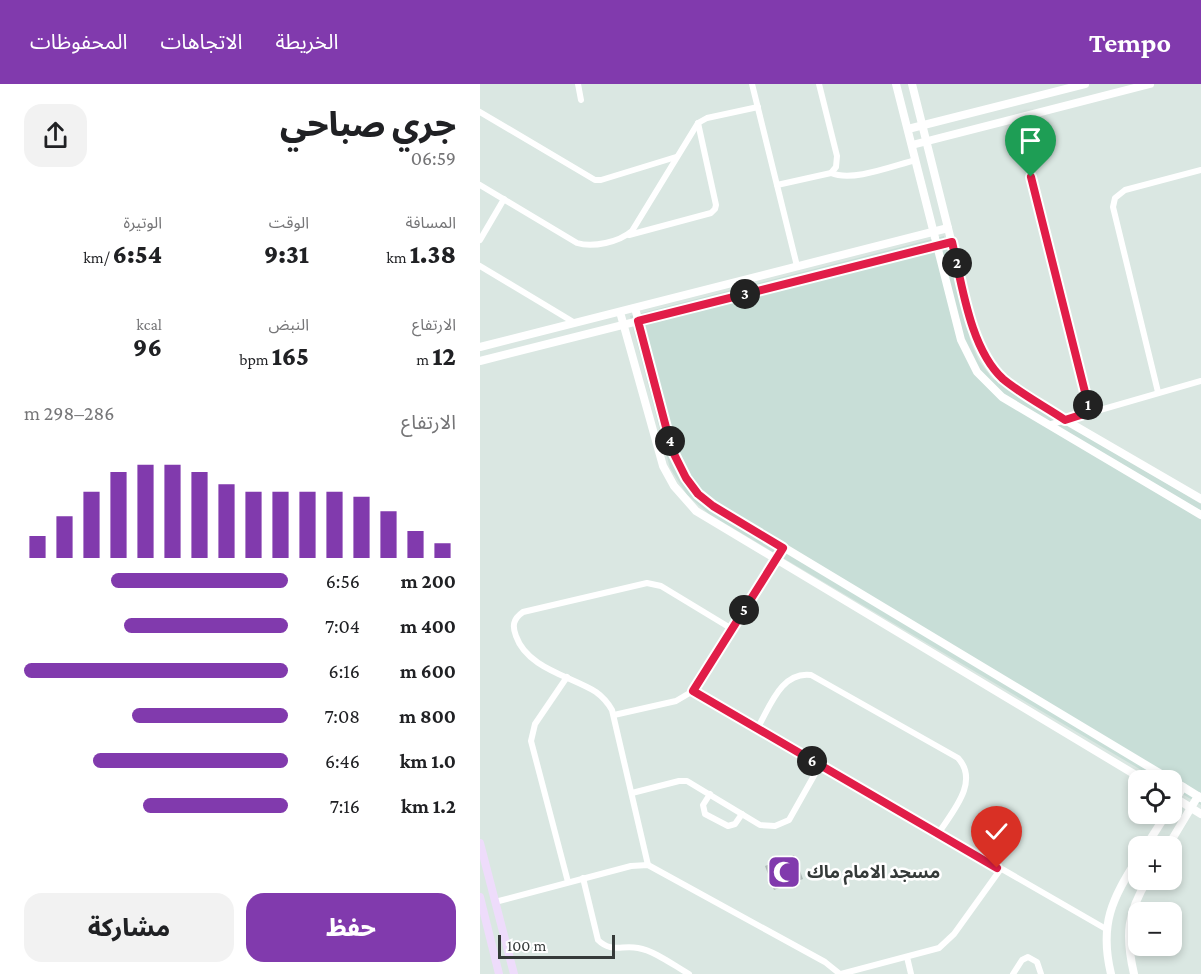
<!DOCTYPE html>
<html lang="ar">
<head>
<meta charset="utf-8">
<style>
  :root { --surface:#fff; --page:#f2f2f2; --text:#202124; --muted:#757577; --accent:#813aad }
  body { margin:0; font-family:"Crimson Pro","Noto Sans Arabic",serif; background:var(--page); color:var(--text); direction:rtl; height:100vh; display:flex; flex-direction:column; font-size:22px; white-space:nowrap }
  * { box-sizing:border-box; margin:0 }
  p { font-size:20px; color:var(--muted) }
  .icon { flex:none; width:33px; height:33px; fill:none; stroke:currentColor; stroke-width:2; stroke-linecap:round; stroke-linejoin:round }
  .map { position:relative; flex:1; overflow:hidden; direction:ltr }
  .drawer { display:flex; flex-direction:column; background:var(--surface); width:480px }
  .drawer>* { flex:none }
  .controls { position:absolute; left:648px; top:686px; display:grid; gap:12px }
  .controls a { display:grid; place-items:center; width:54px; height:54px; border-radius:12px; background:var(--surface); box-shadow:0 3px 9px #0003; font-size:30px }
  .scale { position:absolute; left:18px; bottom:15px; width:117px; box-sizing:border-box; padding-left:6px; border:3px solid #353a39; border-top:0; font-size:16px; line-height:21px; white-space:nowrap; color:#353a39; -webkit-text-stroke:4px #fff; paint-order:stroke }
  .pin { position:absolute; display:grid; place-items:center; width:51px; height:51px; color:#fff; margin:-62px -26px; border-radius:50% 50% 50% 0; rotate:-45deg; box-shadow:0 0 6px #0007 }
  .pin .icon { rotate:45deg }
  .km { position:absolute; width:30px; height:30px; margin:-15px; border-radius:50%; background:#222; color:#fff; font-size:16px; line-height:30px; text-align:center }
  .round { display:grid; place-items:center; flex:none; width:63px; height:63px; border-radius:18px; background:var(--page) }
  .summary { display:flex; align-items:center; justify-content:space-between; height:102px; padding:0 24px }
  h1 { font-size:33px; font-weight:800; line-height:45px }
  .figures { display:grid; grid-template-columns:repeat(3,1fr); gap:9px; height:102px; padding:6px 24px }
  .figures div { display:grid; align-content:center }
  .figures b { font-size:26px; font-weight:800 }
  .figures small { font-size:16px; font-weight:400 }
  .figures p { font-size:16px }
  .chart { height:168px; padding:12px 24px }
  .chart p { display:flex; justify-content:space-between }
  .chart svg { width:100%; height:108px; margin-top:6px; stroke:var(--accent); stroke-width:6 }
  .cta { display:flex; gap:12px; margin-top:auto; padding:12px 24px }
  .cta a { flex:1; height:69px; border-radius:18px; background:var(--accent); color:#fff; font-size:24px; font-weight:800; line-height:69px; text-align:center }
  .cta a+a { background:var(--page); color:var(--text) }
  ul { padding:0 24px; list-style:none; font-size:20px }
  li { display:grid; grid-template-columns:96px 72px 1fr; align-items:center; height:45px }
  li i { height:15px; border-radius:8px; background:var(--accent) }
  header { display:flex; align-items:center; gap:36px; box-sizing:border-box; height:84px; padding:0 30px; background:var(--accent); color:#fff }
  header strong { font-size:28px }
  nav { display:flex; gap:33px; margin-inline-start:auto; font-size:21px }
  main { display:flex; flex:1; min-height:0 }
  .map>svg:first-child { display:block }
  .built { fill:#c8ded7 }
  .building { fill:#aebbb7 }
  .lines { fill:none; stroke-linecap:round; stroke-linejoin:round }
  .minor { stroke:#fff; stroke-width:6 }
  .tertiary { stroke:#fff; stroke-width:8 }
  .secondary { stroke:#eedcfb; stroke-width:8 }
  .route-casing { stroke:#fff; stroke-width:12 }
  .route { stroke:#e11d48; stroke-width:8 }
  .labels { text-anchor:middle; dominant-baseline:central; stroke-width:5; stroke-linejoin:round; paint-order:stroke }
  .poi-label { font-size:18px; font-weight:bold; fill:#353a39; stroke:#fff; text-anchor:start }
</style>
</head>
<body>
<header>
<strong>Tempo</strong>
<nav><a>الخريطة</a><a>الاتجاهات</a><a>المحفوظات</a></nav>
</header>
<main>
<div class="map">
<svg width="721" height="890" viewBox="0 0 721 890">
  <rect width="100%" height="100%" fill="#dae7e2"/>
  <path class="built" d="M464,152l27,107 8,18 13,17 209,126v301l-29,-17v-8h-14l-449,-266 -22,-19 -17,-27 -40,-152z"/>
  <path class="building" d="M314,771l9,24 -29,11 -9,-24z"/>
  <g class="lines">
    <g class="minor">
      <path d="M98,0l3,16"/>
      <path d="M272,0l45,182"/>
      <path d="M0,28l115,68h6l75,-23"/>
      <path d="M536,34l74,294"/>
      <path d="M351,89c22,9 61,-7 85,-13"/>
      <path d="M0,101l97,58c16,5 42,-1 55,-12l66,-108 9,-5 51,-11"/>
      <path d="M297,101l54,-12 5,-6 1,-11 -18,-72"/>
      <path d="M149,151l82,-22 4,-4 1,-4 -18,-82"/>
      <path d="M0,156l24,-41"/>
      <path d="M0,182l95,57"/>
      <path d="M678,308l-45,-185 2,-9 10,-8 76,-20"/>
      <path d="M568,341l153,-44"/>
      <path d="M87,593l-32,47 -4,17 37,141"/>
      <path d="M213,607l413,238"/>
      <path d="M134,631l62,-14 17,-10 90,-143"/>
      <path d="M277,645c13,-22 24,-58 54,-54l147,83c22,24 -6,54 -20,76"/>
      <path d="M152,709l47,-12h8l73,44 15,1 14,-6 31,-55"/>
      <path d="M230,710l-7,11 2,9 23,12 7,-2 7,-10"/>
      <path d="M168,781l-36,-155c-4,-7 -9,-13 -16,-18 -26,-16 -69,-24 -80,-56 -4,-10 -3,-17 7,-24l124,-29 14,3 71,43"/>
      <path d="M103,794l15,62c13,13 24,5 40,8 17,3 35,17 51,26"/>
      <path d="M15,818l136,-36 17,-1 177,97 15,12"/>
      <path d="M427,873l4,17"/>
      <path d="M361,890l98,-26 15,-14 46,-64"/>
      <path d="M533,890l9,-14 6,-3 9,5 4,12"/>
    </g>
    <g class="tertiary">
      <path d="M416,0l65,256 16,32 25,25 199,118"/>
      <path d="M432,0l63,252 14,27 21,21 55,36 136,79"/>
      <path d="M428,45l177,-45"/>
      <path d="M432,61l238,-61"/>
      <path d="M155,224l37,142 14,28 19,22 466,280"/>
      <path d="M140,228l43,154 11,20 22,25 448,269"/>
      <path d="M0,263l468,-119"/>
      <path d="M0,277l472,-119"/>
      <path d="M692,696l29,18"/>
      <path d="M692,712l29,18"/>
      <path d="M692,722l11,-19"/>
      <path d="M666,762l21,-33"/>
      <path d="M688,762l30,-50"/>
      <path d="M631,890c-12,-50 1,-75 27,-116"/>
      <path d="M654,890c-9,-39 -7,-61 14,-95"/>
    </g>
    <g class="secondary">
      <path d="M0,759l34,131"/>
      <path d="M0,813l19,77"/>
    </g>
  </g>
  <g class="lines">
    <g class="route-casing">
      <path id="route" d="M517,784l-304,-177 90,-143 -70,-42 -15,-12 -12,-16 -14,-28 -34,-129 314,-79c10,42 18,107 51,137 18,15 41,27 62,41l25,-8 -59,-235"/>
    </g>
    <use href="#route" class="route"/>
  </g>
  <defs>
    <g id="mosque-square" transform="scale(1.725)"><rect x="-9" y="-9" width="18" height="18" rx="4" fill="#813aad" stroke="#fff"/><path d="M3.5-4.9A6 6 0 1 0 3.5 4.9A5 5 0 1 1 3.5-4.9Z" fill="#fff"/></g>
  </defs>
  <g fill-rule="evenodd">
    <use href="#mosque-square" x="304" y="788"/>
  </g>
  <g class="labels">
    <g class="poi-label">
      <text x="327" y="788">مسجد الامام ماك</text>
    </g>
  </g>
</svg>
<div class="controls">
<a><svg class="icon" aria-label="locate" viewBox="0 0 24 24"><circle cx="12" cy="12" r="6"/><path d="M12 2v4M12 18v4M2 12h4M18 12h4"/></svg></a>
<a>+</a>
<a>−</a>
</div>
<div class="scale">100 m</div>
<div class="pin" style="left:551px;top:93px;background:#1e9e55"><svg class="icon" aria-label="arrive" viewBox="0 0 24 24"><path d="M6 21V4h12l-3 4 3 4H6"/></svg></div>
<div class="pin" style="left:517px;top:784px;background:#d93025"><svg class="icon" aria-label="check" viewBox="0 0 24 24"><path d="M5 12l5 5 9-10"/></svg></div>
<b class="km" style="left:608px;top:321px">1</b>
<b class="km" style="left:477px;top:179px">2</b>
<b class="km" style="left:265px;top:210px">3</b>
<b class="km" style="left:190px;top:357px">4</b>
<b class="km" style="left:264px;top:526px">5</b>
<b class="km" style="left:332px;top:677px">6</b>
</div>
<section class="drawer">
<div class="summary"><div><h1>جري صباحي</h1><p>06:59</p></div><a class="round"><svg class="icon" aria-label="share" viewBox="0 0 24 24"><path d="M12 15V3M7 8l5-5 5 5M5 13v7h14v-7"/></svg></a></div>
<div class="figures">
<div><p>المسافة</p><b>1.38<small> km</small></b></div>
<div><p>الوقت</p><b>9:31</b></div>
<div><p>الوتيرة</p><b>6:54<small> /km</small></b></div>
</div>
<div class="figures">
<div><p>الارتفاع</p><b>12<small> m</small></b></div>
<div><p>النبض</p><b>165<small> bpm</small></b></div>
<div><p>kcal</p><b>96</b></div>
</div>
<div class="chart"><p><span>الارتفاع</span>286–298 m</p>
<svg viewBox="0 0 160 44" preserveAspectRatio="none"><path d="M5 44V35M15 44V27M25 44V17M35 44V9M45 44V6M55 44V6M65 44V9M75 44V14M85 44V17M95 44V17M105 44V17M115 44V17M125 44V19M135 44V25M145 44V33M155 44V38"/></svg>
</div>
<ul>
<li><b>200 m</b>6:56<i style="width:67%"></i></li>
<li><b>400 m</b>7:04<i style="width:62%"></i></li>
<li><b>600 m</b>6:16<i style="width:100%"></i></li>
<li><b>800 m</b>7:08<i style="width:59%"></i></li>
<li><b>1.0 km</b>6:46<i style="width:74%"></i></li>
<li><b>1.2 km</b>7:16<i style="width:55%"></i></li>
</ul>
<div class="cta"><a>حفظ</a><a>مشاركة</a></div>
</section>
</main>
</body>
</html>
